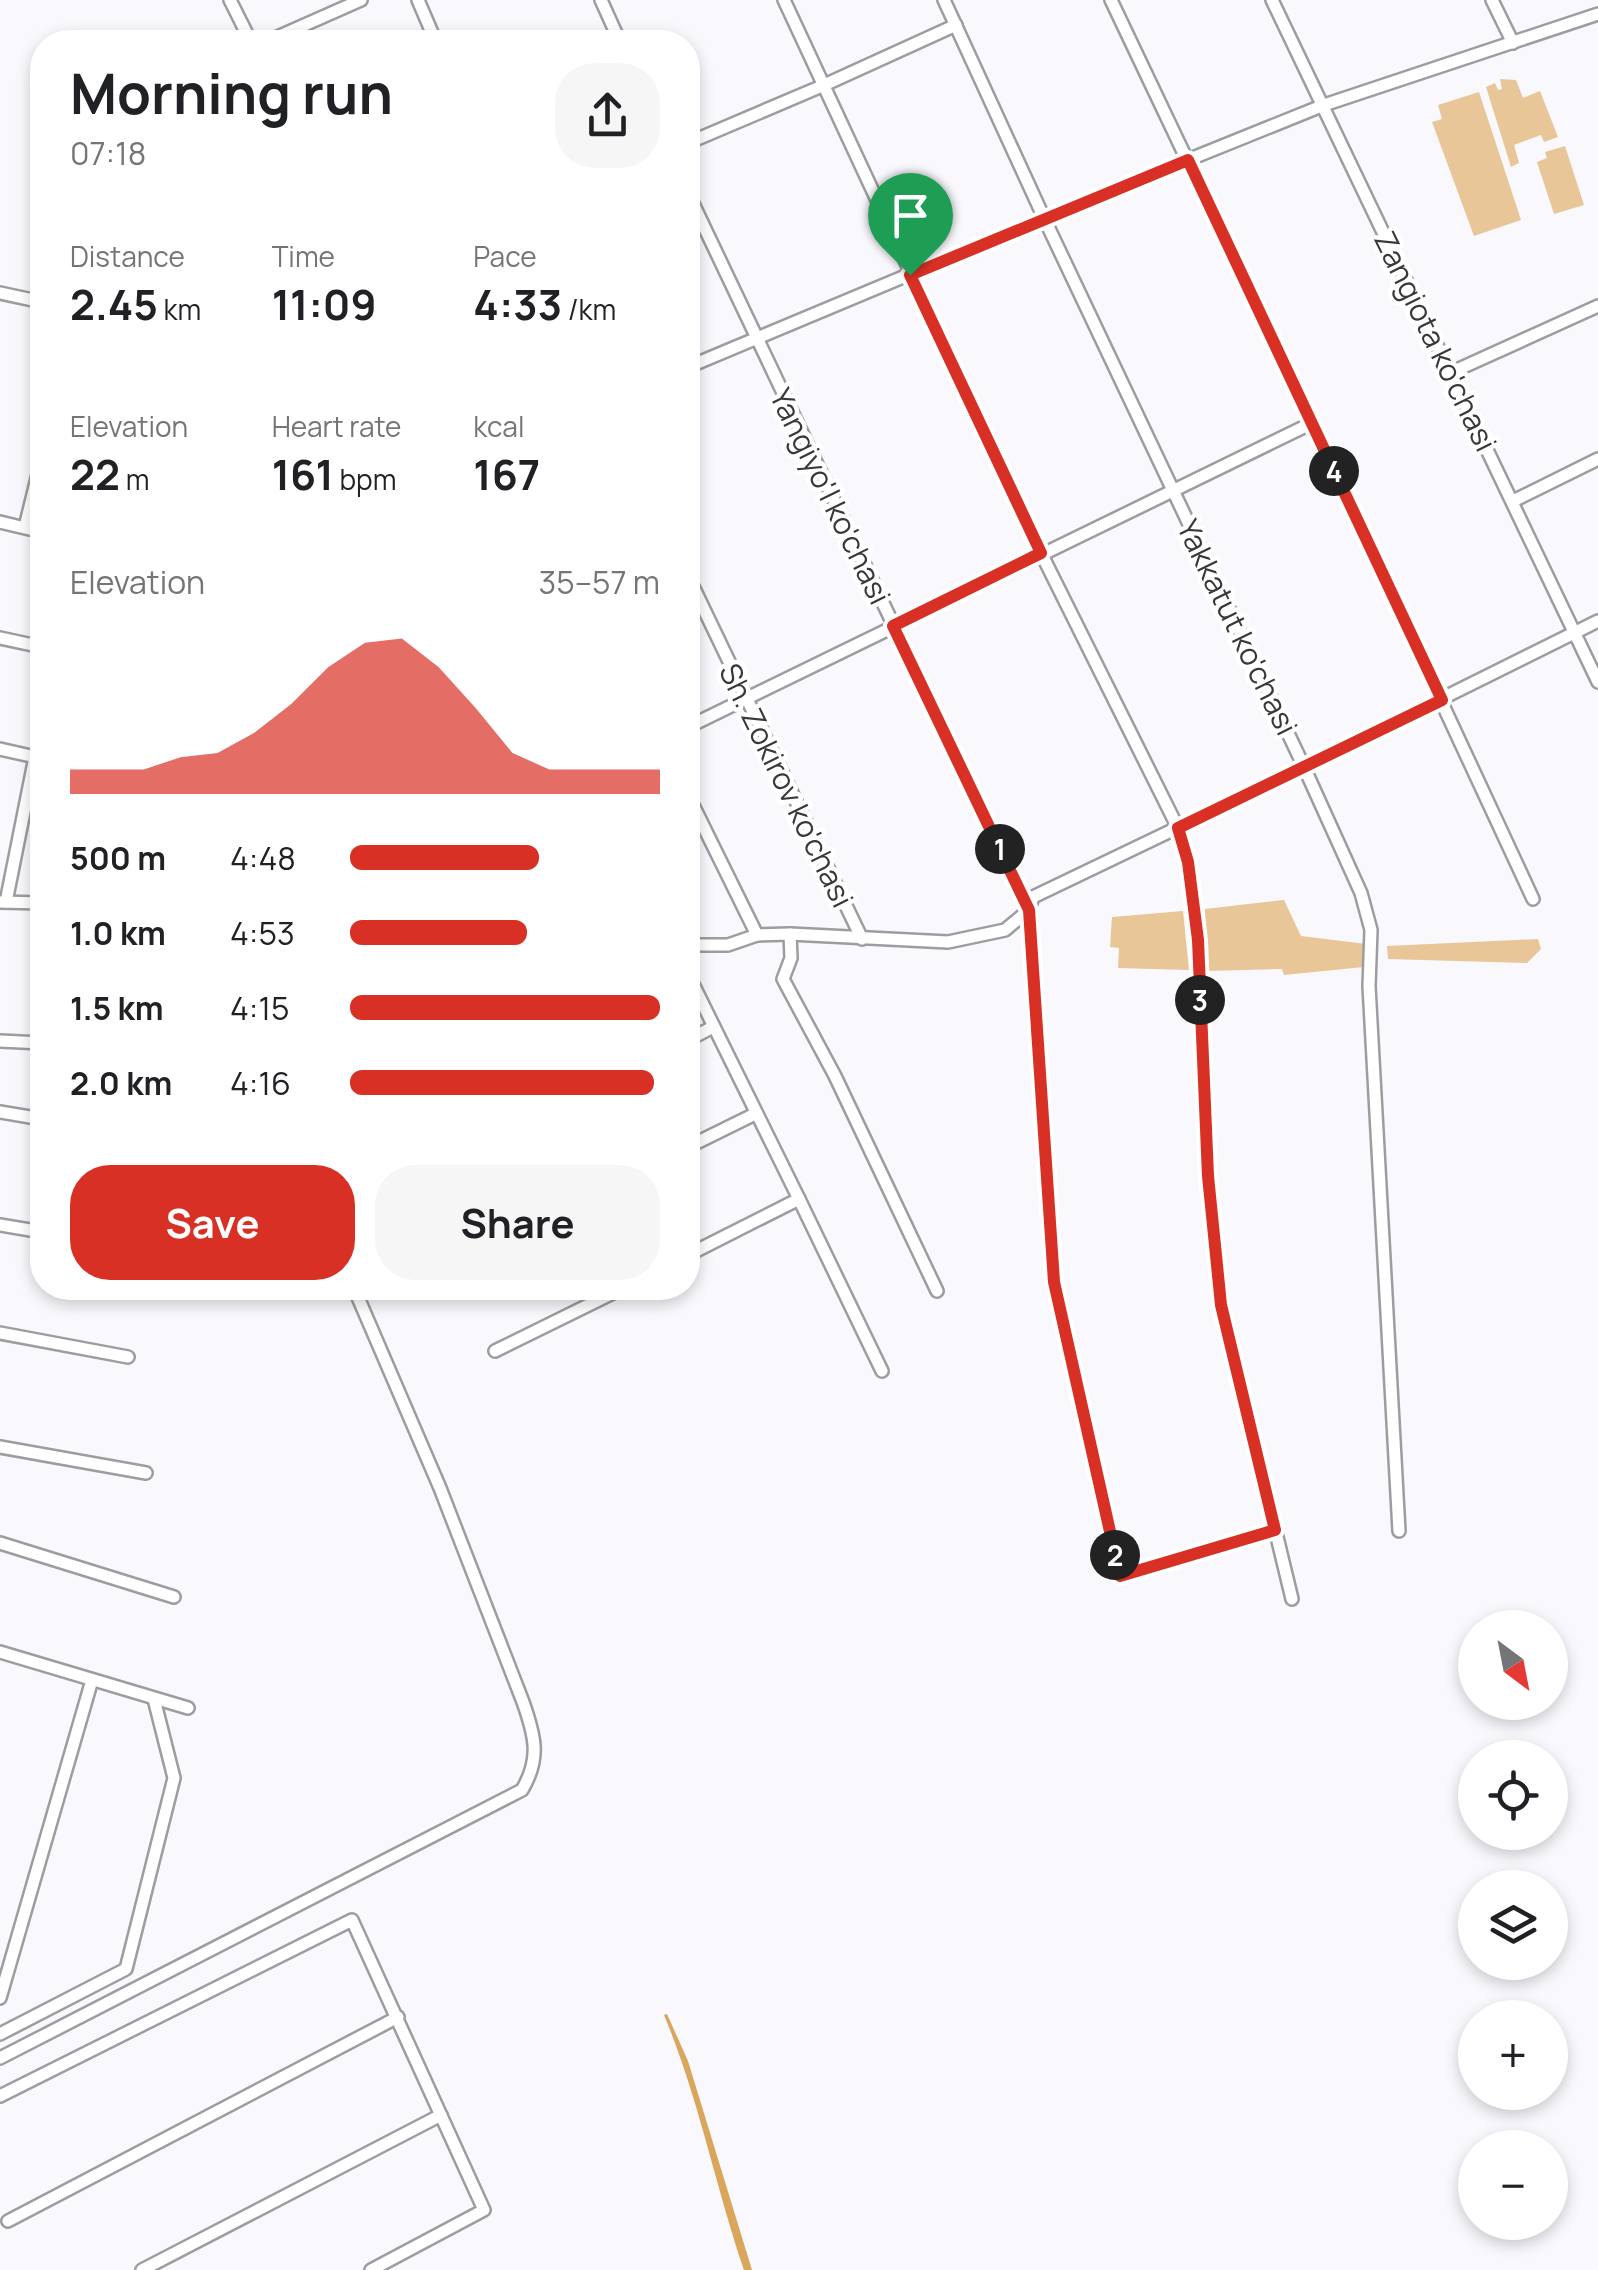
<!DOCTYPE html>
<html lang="en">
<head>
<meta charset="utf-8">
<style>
  :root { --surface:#fff; --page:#f6f6f6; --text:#202124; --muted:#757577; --accent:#d93025 }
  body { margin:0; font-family:Manrope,sans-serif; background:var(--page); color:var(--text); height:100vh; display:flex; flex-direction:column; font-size:38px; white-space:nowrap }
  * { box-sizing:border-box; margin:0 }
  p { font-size:32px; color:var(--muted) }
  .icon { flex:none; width:55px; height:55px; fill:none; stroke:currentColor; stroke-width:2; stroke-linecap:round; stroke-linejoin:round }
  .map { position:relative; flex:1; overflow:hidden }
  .panel { position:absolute; left:30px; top:30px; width:670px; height:1270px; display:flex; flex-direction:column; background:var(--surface); border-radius:40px; box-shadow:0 5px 15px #0003 }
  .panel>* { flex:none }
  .needle { width:65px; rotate:148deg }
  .controls { position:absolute; left:1458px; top:1610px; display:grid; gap:20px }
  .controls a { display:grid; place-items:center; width:110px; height:110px; border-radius:50%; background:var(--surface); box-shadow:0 5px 15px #0003; font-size:50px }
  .pin { position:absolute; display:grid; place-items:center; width:85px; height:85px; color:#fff; margin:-102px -42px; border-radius:50% 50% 50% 0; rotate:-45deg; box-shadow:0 0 10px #0007 }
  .pin .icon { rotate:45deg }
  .km { position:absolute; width:50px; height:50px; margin:-25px; border-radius:50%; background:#222; color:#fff; font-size:28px; line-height:50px; text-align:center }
  .round { display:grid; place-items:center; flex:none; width:105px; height:105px; border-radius:40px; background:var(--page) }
  .headline { display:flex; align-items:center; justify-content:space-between; height:170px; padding:0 40px }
  h1 { font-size:55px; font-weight:700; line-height:75px }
  .metrics { display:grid; grid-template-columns:repeat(3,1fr); gap:15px; height:170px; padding:10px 40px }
  .metrics div { display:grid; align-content:center }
  .metrics b { font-size:42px; font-weight:700 }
  .metrics small { font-size:28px; font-weight:400 }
  .metrics p { font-size:28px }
  .chart { height:280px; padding:20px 40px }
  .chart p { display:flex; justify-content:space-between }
  .chart svg { width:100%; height:180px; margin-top:10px; fill:var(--accent); opacity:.7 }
  .primary-button { display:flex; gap:20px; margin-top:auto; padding:20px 40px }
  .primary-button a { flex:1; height:115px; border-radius:40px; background:var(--accent); color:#fff; font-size:40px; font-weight:700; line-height:115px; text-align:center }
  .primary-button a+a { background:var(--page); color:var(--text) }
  ul { padding:0 40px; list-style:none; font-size:32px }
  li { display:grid; grid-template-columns:160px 120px 1fr; align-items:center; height:75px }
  li i { height:25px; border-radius:12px; background:var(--accent) }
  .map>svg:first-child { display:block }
  .green { fill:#e9c697 }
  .water { fill:#daa65c }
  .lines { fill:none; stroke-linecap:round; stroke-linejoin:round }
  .minor-casing { stroke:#9d9da1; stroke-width:16 }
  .minor { stroke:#fff; stroke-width:11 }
  .route-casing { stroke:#fff; stroke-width:20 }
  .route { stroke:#d93025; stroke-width:12 }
  .labels { text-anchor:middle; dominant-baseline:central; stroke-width:9; stroke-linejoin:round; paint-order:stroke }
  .street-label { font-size:30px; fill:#38383a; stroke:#fff }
</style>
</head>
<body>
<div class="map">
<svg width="1598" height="2270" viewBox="0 0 1598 2270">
  <rect width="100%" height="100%" fill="#f9f8fd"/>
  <g class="green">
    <path d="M1500,79l16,1 7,18 17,-7 18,46 -14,5 -3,-7 -27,10 5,18 -8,4 -25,-80 9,-4 3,7 4,-1z"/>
    <path d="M1479,92l42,128 -47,16 -42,-114 10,-3 -4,-14z"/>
    <path d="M1565,146l19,59 -30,9 -17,-52 10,-4 -2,-6z"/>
    <path d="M1284,900l17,36 65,8 -2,23 -80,8 -2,-6 -75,2 -2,-62z"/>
    <path d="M1183,911l6,59 -71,-2 1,-20 -9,-1 2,-30z"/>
    <path d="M1538,939l3,10 -14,14 -139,-4 -1,-13z"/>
  </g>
  <path class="water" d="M667,2014l21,47 64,209h-8c-29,-85 -45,-171 -80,-255z"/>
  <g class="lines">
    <g class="minor-casing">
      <g id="minor">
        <path d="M230,0l21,42"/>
        <path d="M418,0l18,42"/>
        <path d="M601,0l19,42"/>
        <path d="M784,0l257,553 137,275 11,34 9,78 10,236 13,129 71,294"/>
        <path d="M944,0l100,218 260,549 57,126 10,37 -2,56 30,545"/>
        <path d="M1111,0l201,423 221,476"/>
        <path d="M1272,0l326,682"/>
        <path d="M1492,0l21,43"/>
        <path d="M266,42l95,-42"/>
        <path d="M688,143l134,-57 134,-61"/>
        <path d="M688,193l341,717 24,373 66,293 156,-46"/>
        <path d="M0,293l42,9"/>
        <path d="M688,367l356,-149 280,-113 274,-91"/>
        <path d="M1450,373l148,-67"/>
        <path d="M1513,501l85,-42"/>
        <path d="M0,522l42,10"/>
        <path d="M25,527l17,-69"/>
        <path d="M688,576l174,363"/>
        <path d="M0,638l42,9"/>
        <path d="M688,727l624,-304"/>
        <path d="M0,749l40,9"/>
        <path d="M688,795l69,140"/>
        <path d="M0,902l42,1"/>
        <path d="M6,902l29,-145"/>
        <path d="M790,934l1,24 -8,21 52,97 102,215"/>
        <path d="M688,945h40l29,-10 33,-1 158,8 57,-12 24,-20 4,-13 271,-130 294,-146"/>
        <path d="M688,974l111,225 -111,56"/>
        <path d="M688,1040l25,-13"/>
        <path d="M0,1041l42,2"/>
        <path d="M0,1112l42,7"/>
        <path d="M688,1147l67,-33"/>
        <path d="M799,1199l83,172"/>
        <path d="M0,1225l42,7"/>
        <path d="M0,1333l128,24"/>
        <path d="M495,1351l128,-63"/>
        <path d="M0,1447l146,26"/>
        <path d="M0,1543l174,54"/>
        <path d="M0,1652l188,56"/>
        <path d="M0,1998l92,-318"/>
        <path d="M0,2034l126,-65 48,-191 -20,-79"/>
        <path d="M0,2058l522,-268c19,-32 13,-54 1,-88l-83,-214 -86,-200"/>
        <path d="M0,2096l352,-176 132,290 -113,60"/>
        <path d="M8,2221l390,-204"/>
        <path d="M142,2270l299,-155"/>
      </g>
    </g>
    <use href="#minor" class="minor"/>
  </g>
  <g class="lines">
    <g class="route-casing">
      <path id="route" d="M1188,160l254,540 -264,128 10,34 10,78 10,236 13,129 54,225 -155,46 -66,-294 -25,-372 -136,-284 148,-73 -131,-278z"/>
    </g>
    <use href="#route" class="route"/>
  </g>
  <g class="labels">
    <g class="street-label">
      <text transform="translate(1436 341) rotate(64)">Zangiota ko'chasi</text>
      <text transform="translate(831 496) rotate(64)">Yangiyo'l ko'chasi</text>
      <text transform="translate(1238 627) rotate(64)">Yakkatut ko'chasi</text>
      <text transform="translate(787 785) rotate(64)">Sh. Zokirov ko'chasi</text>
    </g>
  </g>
</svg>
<div class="controls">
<a><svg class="needle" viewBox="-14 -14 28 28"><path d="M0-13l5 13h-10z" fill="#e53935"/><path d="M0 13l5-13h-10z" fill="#757577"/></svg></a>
<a><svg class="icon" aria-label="locate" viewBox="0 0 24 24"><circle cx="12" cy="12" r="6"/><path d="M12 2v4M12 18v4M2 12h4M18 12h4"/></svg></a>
<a><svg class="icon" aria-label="layers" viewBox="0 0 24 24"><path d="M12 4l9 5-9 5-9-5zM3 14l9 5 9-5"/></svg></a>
<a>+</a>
<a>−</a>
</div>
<div class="pin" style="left:910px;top:275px;background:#1e9e55"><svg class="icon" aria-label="arrive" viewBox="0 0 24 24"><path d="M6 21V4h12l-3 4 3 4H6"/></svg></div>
<b class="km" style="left:1000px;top:849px">1</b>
<b class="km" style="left:1115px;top:1555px">2</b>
<b class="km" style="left:1200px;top:1000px">3</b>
<b class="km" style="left:1334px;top:471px">4</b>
<section class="panel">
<div class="headline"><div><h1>Morning run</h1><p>07:18</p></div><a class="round"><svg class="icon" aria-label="share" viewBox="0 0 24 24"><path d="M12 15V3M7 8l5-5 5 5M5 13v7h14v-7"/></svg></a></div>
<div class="metrics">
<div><p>Distance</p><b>2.45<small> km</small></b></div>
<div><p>Time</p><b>11:09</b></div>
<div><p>Pace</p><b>4:33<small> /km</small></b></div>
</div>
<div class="metrics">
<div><p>Elevation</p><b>22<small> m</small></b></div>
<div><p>Heart rate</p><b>161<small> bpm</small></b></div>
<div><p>kcal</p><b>167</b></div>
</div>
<div class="chart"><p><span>Elevation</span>35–57 m</p>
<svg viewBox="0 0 160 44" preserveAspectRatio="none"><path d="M0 44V38L10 38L20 38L30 35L40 34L50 29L60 22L70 13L80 7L90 6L100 13L110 23L120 34L130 38L140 38L150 38L160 38V44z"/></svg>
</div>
<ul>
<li><b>500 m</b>4:48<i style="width:61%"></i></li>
<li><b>1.0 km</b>4:53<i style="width:57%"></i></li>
<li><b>1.5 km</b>4:15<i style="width:100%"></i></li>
<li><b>2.0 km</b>4:16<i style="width:98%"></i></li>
</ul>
<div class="primary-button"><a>Save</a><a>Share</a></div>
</section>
</div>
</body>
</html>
